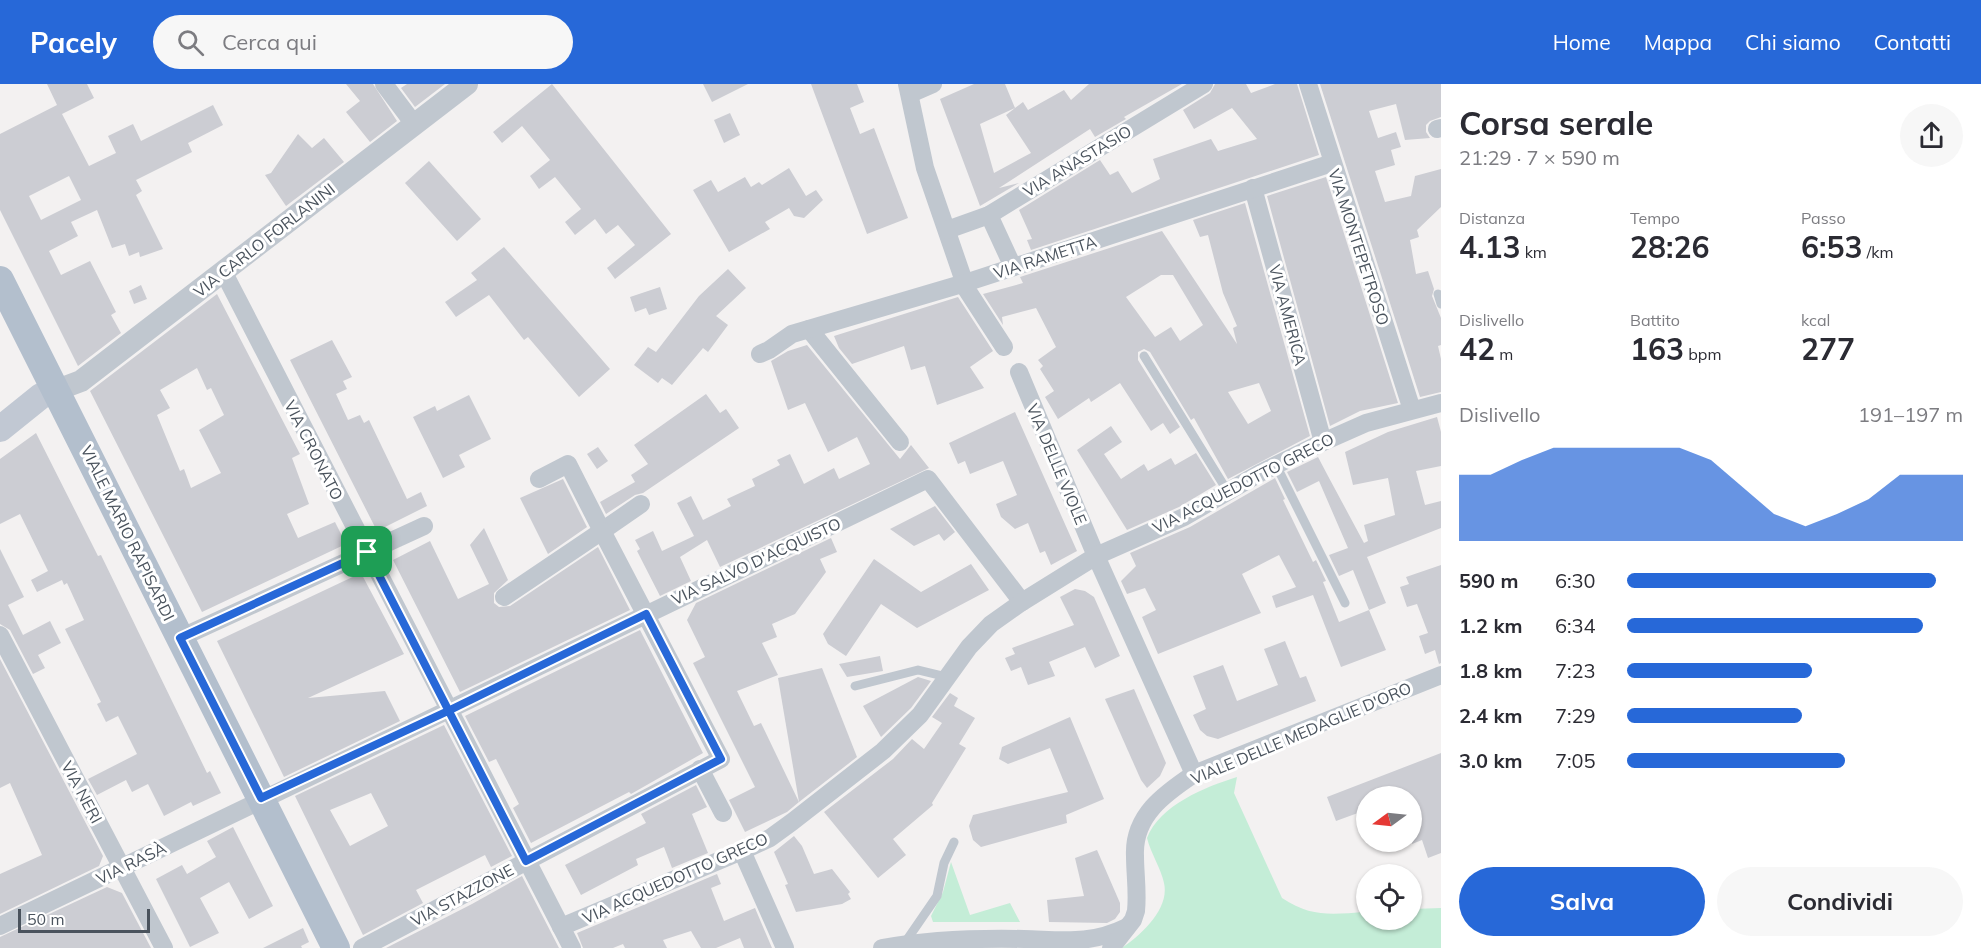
<!DOCTYPE html>
<html lang="it">
<head>
<meta charset="utf-8">
<style>
  :root { --surface:#fff; --page:#f7f7f7; --text:#2b2b33; --muted:#7c7c81; --accent:#2768d8 }
  body { margin:0; font-family:Mulish,sans-serif; background:var(--page); color:var(--text); height:100vh; display:flex; flex-direction:column; font-size:22px; white-space:nowrap }
  * { box-sizing:border-box; margin:0 }
  p { font-size:20px; color:var(--muted) }
  .icon { flex:none; width:33px; height:33px; fill:none; stroke:currentColor; stroke-width:2; stroke-linecap:round; stroke-linejoin:round }
  .map { position:relative; flex:1; overflow:hidden }
  .panel { display:flex; flex-direction:column; background:var(--surface); width:540px }
  .panel>* { flex:none }
  .needle { width:39px; rotate:255deg }
  .controls { position:absolute; left:1356px; top:702px; display:grid; gap:12px }
  .controls a { display:grid; place-items:center; width:66px; height:66px; border-radius:50%; background:var(--surface); box-shadow:0 2px 4px #0004; font-size:30px }
  .scale { position:absolute; left:18px; bottom:15px; width:132px; box-sizing:border-box; padding-left:6px; border:3px solid #4a535d; border-top:0; font-size:16px; line-height:21px; white-space:nowrap; color:#4a535d; -webkit-text-stroke:4px #fff; paint-order:stroke }
  .pin { position:absolute; display:grid; place-items:center; width:51px; height:51px; color:#fff; margin:-26px; border-radius:12px; box-shadow:0 3px 9px #0006 }
  .round { display:grid; place-items:center; flex:none; width:63px; height:63px; border-radius:32px; background:var(--page) }
  .overview { display:flex; align-items:center; justify-content:space-between; height:102px; padding:0 18px }
  h1 { font-size:33px; font-weight:700; line-height:45px }
  .figures { display:grid; grid-template-columns:repeat(3,1fr); gap:9px; height:102px; padding:6px 18px }
  .figures div { display:grid; align-content:center }
  .figures b { font-size:30px; font-weight:700 }
  .figures small { font-size:16px; font-weight:400 }
  .figures p { font-size:16px }
  .chart { height:168px; padding:12px 18px }
  .chart p { display:flex; justify-content:space-between }
  .chart svg { width:100%; height:108px; margin-top:6px; fill:var(--accent); opacity:.7 }
  .action { display:flex; gap:12px; margin-top:auto; padding:12px 18px }
  .action a { flex:1; height:69px; border-radius:36px; background:var(--accent); color:#fff; font-size:24px; font-weight:700; line-height:69px; text-align:center }
  .action a+a { background:var(--page); color:var(--text) }
  ul { padding:0 18px; list-style:none; font-size:20px }
  li { display:grid; grid-template-columns:96px 72px 1fr; align-items:center; height:45px }
  li i { height:15px; border-radius:8px; background:var(--accent) }
  header { display:flex; align-items:center; gap:36px; box-sizing:border-box; height:84px; padding:0 30px; background:var(--accent); color:#fff }
  header strong { font-size:28px }
  nav { display:flex; gap:33px; margin-inline-start:auto; font-size:21px }
  .search { width:420px; height:54px; background:var(--page); display:flex; align-items:center; gap:15px; box-sizing:border-box; padding:0 21px; border-radius:33px; color:var(--muted); font-size:22px }
  main { display:flex; flex:1; min-height:0 }
  .map>svg:first-child { display:block }
  .green { fill:#c4edd7 }
  .building { fill:#cccdd3; fill-rule:evenodd }
  .lines { fill:none; stroke-linecap:round; stroke-linejoin:round }
  .service { stroke:#c0c7cf; stroke-width:9 }
  .minor { stroke:#c0c7cf; stroke-width:18 }
  .tertiary { stroke:#c0c7cf; stroke-width:22 }
  .secondary { stroke:#c1c8d3; stroke-width:26 }
  .primary { stroke:#b3bfcd; stroke-width:28 }
  .route-casing { stroke:#fff; stroke-width:12 }
  .route { stroke:#2768d8; stroke-width:8 }
  .labels { text-anchor:middle; dominant-baseline:central; stroke-width:6; stroke-linejoin:round; paint-order:stroke }
  .street-label { font-size:16px; fill:#4a535d; stroke:#fff }
</style>
</head>
<body>
<header>
<strong>Pacely</strong>
<div class="search"><svg class="icon" aria-label="search" viewBox="0 0 24 24"><circle cx="10" cy="10" r="6"/><path d="M15 15l6 6"/></svg>Cerca qui</div>
<nav><a>Home</a><a>Mappa</a><a>Chi siamo</a><a>Contatti</a></nav>
</header>
<main>
<div class="map">
<svg width="1441" height="864" viewBox="0 0 1441 864">
  <rect width="100%" height="100%" fill="#f3f1f1"/>
  <g class="green">
    <path d="M1237,693l-3,16 48,105c30,20 50,16 84,14v8h46v-11l29,-1v40h-319c19,-13 48,-39 42,-65 -3,-15 -13,-29 -17,-45 13,-33 58,-51 90,-61z"/>
    <path d="M951,778l19,53 40,-12 10,19h-87l-2,-6 12,-24z"/>
  </g>
  <g class="building">
    <path d="M47,0h40l7,14 -32,16 27,52 27,-13 -8,-17 25,-12 8,17 72,-36 10,20 -35,18 4,9 -56,28 6,11 -6,4 27,54 -23,8 -1,-5 -10,4 -4,-12 -13,4 -15,-38 -26,12 7,14 -29,15 12,24 29,-14 26,51 -5,3 10,18 -43,33 -78,-156v-76l57,-29zM69,92l12,24 -40,20 -12,-24z"/>
    <path d="M346,0h27l24,37 -27,21 -24,-30 14,-11z"/>
    <path d="M407,0h38l-30,23 -14,-19z"/>
    <path d="M552,0l119,150 -56,45 -8,-11 28,-23 -17,-20 -12,9 -11,-15 -20,16 -10,-13 16,-13 -26,-32 -16,12 -9,-13 20,-16 -28,-34 -20,17 -9,-11z"/>
    <path d="M703,0h45l-36,18z"/>
    <path d="M811,0h46l7,18 -14,6 10,26 14,-6 34,90 -41,16z"/>
    <path d="M974,0h31l10,24 8,-6 5,8 36,-20 7,10 18,-16h93l-58,33 2,2 -31,18 -5,-8 -91,59 20,-5 -39,23 -40,-107zM1015,24l-9,7 25,38 -37,20 -14,-49z"/>
    <path d="M1215,0h31l5,9 24,-9h22l22,71 -288,95 -4,-10 5,-1 -13,-29 81,-50 10,15 8,-4 14,22 28,-14 -7,-20 58,-20 7,12 39,-12 -25,-31 -38,21 -11,-19 27,-17z"/>
    <path d="M1320,0h121v33l-11,4 -4,4v7l4,6 -25,2 -9,-36 -27,7 9,27 18,-6 5,15 -10,3 4,15 -20,6 10,31 26,-6 4,-20 26,-7v38l-24,23 2,7 -9,3 6,34 12,-3 6,18 -2,7 9,22v27l-3,1 3,13v33l-21,5z"/>
    <path d="M730,29l10,22 -16,8 -10,-23z"/>
    <path d="M298,50l14,14 12,-10 20,24 -58,44 -21,-31 6,-2z"/>
    <path d="M429,77l52,58 -24,22 -52,-58z"/>
    <path d="M789,84l17,28 10,-6 7,10 -19,18 -10,-2 -5,-8 -24,14 5,7 -41,23 -36,-62 18,-10 7,12 27,-15 6,10 8,-5 3,3z"/>
    <path d="M1326,93l72,226 -38,8 -30,15 -63,-230z"/>
    <path d="M1245,119l65,233 -82,43 -34,-61 -3,2 -41,-68 -6,-3 -6,3v8l42,67 -10,7 -7,-11 -12,8 -31,-48 -29,19 -2,-4 -31,21 -13,-22 9,-6 -14,-22 3,-3 -5,-6 18,-13 -20,-39 -34,9 1,8 -20,-31 40,-11 -3,-6 142,-46 75,113 -4,-16 4,-2 -14,-33 -15,-58 -8,2 -7,-17zM1161,191h12l30,50 -23,16 -9,-14 -16,10 -29,-40zM1259,299l12,28 -23,13 -20,-32z"/>
    <path d="M504,163l106,122 -31,28 -51,-60 -4,3 -35,-45 -33,22 -11,-15 32,-22 -6,-7z"/>
    <path d="M728,185l18,19 -30,28 12,9 -20,27 -5,-4 -31,37 -10,-7 -4,5 -24,-18 14,-18 8,5 43,-56z"/>
    <path d="M141,201l6,14 -13,5 -5,-13z"/>
    <path d="M660,203l7,22 -18,6 -3,-7 -11,4 -5,-15z"/>
    <path d="M217,210l83,160 -8,4 17,46 -22,10 11,24 37,-16 11,22 -144,68 -112,-221zM197,284l10,22 4,-2 13,27 -25,15 22,43 -30,15 -7,-19 -4,2 -23,-56 13,-7 -10,-18z"/>
    <path d="M958,213l35,54 -23,16 14,21 -47,17 -12,-39 -14,4 -7,-24 -52,18 -13,-16 -5,-12z"/>
    <path d="M332,256l20,37 -9,4 4,8 -11,5 12,26 12,-5 4,8 5,-3 38,79 14,-7 6,14 -50,25 -87,-171z"/>
    <path d="M807,261l93,114 11,-14 18,23 -209,99 -13,-27 -27,17 11,24 -31,15 -23,-45 3,-2 -5,-9 18,-9 9,20 32,-15 -17,-33 14,-7 12,24 28,-14 -4,-7 28,-13 -3,-7 28,-14 -3,-5 13,-6 14,30 30,-16 5,11 31,-15 -13,-27 -29,15 -23,-49 -17,7 -17,-49 17,-10z"/>
    <path d="M706,310l14,19 6,-4 13,19 -96,65 -8,2 -29,19 -6,-12 35,-20 -4,-7 17,-11 -14,-19z"/>
    <path d="M469,311l22,44 -32,16 6,12 -22,11 -30,-61 22,-11 2,5z"/>
    <path d="M1015,328l62,139 -26,14 -6,-14 -5,2 -12,-30 -13,6 -14,-12 -5,-13 21,-9 -14,-34 -33,13 -5,-13 -7,3 -9,-21z"/>
    <path d="M1437,333l4,15v34l-25,5 9,34 16,-4v27l-74,29 19,46 -17,7 -16,-40 -14,6 -10,-21 19,-7 -29,-67 -22,11 -10,-20 31,-15 10,19 -7,4 7,-4 36,67 4,-2 -4,-16 31,-10 -7,-37 -35,7 -8,-33 43,-20z"/>
    <path d="M1111,342l11,16 -18,12 17,25 23,-15 4,7 23,-13 4,7 21,-12 20,32 -37,22 -52,23 -50,-80z"/>
    <path d="M36,349l62,123 3,-1 106,218 3,-2 11,22 -28,13 -2,-4 -27,14 -16,-32 -16,8 -6,-12 -29,15 -9,-16 49,-25 -19,-38 -12,6 -9,-18 4,-2 -36,-73 19,-9 -17,-37 -3,2 -2,-5 -25,12 -6,-12 17,-9 -28,-57 -20,10v-65z"/>
    <path d="M598,363l10,14 -11,8 -10,-15z"/>
    <path d="M1275,394l10,21 -2,1 30,62 3,-2 10,21 -3,1 16,40 30,-12 17,40 -45,17 -28,-72 -37,13 -4,-12 24,-9 -17,-32 -37,19 19,39 -103,41 -16,-37 14,-7 -11,-22 -18,6 -6,-13 15,-15 -6,-13 60,-26z"/>
    <path d="M563,395l24,48 -39,27 -28,-56z"/>
    <path d="M935,422l20,26 -11,9 -5,-7 -25,12 -24,-17z"/>
    <path d="M484,444l24,52 -14,13v10l5,4 11,-1 88,-59 32,63 -170,82 -67,-132 37,-19 28,58 31,-15 -19,-39z"/>
    <path d="M831,454l6,14 -17,7 6,13 -31,42 -23,10 5,13 -15,6 16,32 -41,16 17,35 7,-3 38,79 -12,10 -42,20 -16,-32 26,-13 -62,-124 12,-6 -18,-37 9,-17z"/>
    <path d="M0,465l24,48 -16,8 15,30 27,-14 11,22 -23,12 7,13 -12,6 -23,-44 -10,-6z"/>
    <path d="M874,475l47,33 50,-28 18,26 -72,38 -36,-24 -35,52 -18,-12 -5,-10z"/>
    <path d="M1441,481v98l-2,1 -4,-14 -10,4 -6,-18 9,-3 -11,-29 -10,3 -7,-20 9,-3 -3,-7z"/>
    <path d="M361,489l43,81 -96,44 77,-7 15,30 -116,56 -67,-136z"/>
    <path d="M1075,505l10,2 9,6 26,59 -25,12 -10,-21 -36,15 6,14 -27,9 -7,-18 -10,4 -6,-13 10,-4 -3,-6 62,-23 -14,-28z"/>
    <path d="M640,546l63,123 -72,41 -2,-2 -98,51 -18,-35 6,-4 -23,-45 -7,3 -24,-46z"/>
    <path d="M1285,557l15,37 6,-2 10,25 -98,38 -11,-3 -7,-6 -7,-15 13,-6 -13,-33 30,-11 14,36 41,-16 -14,-36z"/>
    <path d="M880,572l3,15 -36,6 -8,-13z"/>
    <path d="M0,575l103,197 -4,10 -99,48v-40l42,-19 -32,-72 -10,5z"/>
    <path d="M822,584l35,89 -58,45 -21,-124z"/>
    <path d="M918,593l13,4 -20,27 -30,29 -18,-31z"/>
    <path d="M1134,605l32,74 -6,13 -13,12 -6,-8 -36,-81z"/>
    <path d="M950,609l8,5 -4,8 21,12 -16,26 7,4 -34,55 1,2 -40,34 13,16 -28,23 -54,-66 69,-53 19,-20 12,10 18,-26 -10,-6z"/>
    <path d="M1070,633l34,82 -38,16 1,8 -86,24 -8,-7 -4,-14 4,-11 95,-23 -18,-44 -42,16 -9,-5 3,-12z"/>
    <path d="M444,641l68,131 -21,11 -6,-12 -69,35 7,13 -60,32 -68,-139zM371,709l17,33 -38,20 -20,-36z"/>
    <path d="M1441,669v100l-13,5 -6,-18 -10,4v-48h-46v14l-30,11 -9,-24z"/>
    <path d="M696,701l11,22 -15,7 16,39 -36,15 -8,-21 -28,12 2,6 -57,30 -16,-30 81,-42 -5,-9z"/>
    <path d="M233,743l40,79 -24,13 -20,-37 -29,16 19,35 -29,14 -34,-68 26,-14 5,9 29,-17 -9,-16z"/>
    <path d="M794,752l8,10 12,28 18,-5 18,23 -2,2 3,5 -9,5 -46,8 -11,-27 3,-1 -14,-32z"/>
    <path d="M1097,766l23,53v9l-5,7 -8,4 -58,-1 -2,-22 37,-4 -9,-38z"/>
    <path d="M717,790l4,10 -10,4 13,33 31,-13 17,40h-28l-4,-10 -24,10h-15l-10,-17 -28,9 4,8h-42l-2,-4 -10,4h-30l-6,-15z"/>
    <path d="M522,792l37,72h-173l86,-44z"/>
    <path d="M107,803l15,6 29,55h-151v-11z"/>
    <path d="M303,844l6,14 -8,4 1,2h-39z"/>
  </g>
  <g class="lines">
    <g class="service">
      <path d="M1438,210l3,10"/>
      <path d="M1144,272l84,136"/>
      <path d="M1276,381l69,138"/>
      <path d="M855,602l63,-16 29,7"/>
      <path d="M904,860l33,-48 7,-33 10,-21"/>
    </g>
    <g class="minor">
      <path d="M384,0l30,40"/>
      <path d="M907,0l18,84 42,122 37,57"/>
      <path d="M1308,0l104,326"/>
      <path d="M910,10l23,-10"/>
      <path d="M1437,45l4,-1"/>
      <path d="M1253,104l70,254"/>
      <path d="M989,131l24,52"/>
      <path d="M947,146l42,-15 215,-131"/>
      <path d="M223,187l349,677"/>
      <path d="M809,245l91,113"/>
      <path d="M760,270l9,-4 23,-16 173,-51 367,-120"/>
      <path d="M1019,288l77,184 98,218"/>
      <path d="M539,395l29,-15 34,67 39,-27"/>
      <path d="M0,551l164,313"/>
      <path d="M180,554l244,-112"/>
      <path d="M700,685l23,44"/>
      <path d="M742,767l43,97"/>
      <path d="M0,842l928,-447 94,123"/>
      <path d="M561,843l181,-76 28,-13 22,-16 91,-71 37,-36 49,-68 22,-23 31,-22 74,-46 88,-39 76,-44 63,-31 43,-19 75,-20"/>
      <path d="M362,864l359,-189 -119,-228 -98,66"/>
      <path d="M882,864c45,-8 95,-10 142,-9 39,1 66,6 103,-12"/>
      <path d="M1111,864l22,-28 3,-9c2,-19 -1,-37 -1,-55 -2,-40 29,-62 59,-82l247,-99"/>
    </g>
    <path class="tertiary" d="M57,306l24,-9 386,-297"/>
    <path class="secondary" d="M0,345l41,-33 16,-6"/>
    <path class="primary" d="M0,196l336,668"/>
  </g>
  <g class="lines">
    <g class="route-casing">
      <path id="route" d="M367,468c53,103 106,206 159,309l195,-102 -75,-145 -198,97 -187,87 -81,-160 187,-86"/>
    </g>
    <use href="#route" class="route"/>
  </g>
  <g class="labels">
    <g class="street-label">
      <text transform="translate(1077 77) rotate(-31)">VIA ANASTASIO</text>
      <text transform="translate(264 156) rotate(-38)">VIA CARLO FORLANINI</text>
      <text transform="translate(1359 163) rotate(72)">VIA MONTEPETROSO</text>
      <text transform="translate(1045 173) rotate(-18)">VIA RAMETTA</text>
      <text transform="translate(1288 231) rotate(75)">VIA AMERICA</text>
      <text transform="translate(314 366) rotate(63)">VIA CRONATO</text>
      <text transform="translate(1057 380) rotate(67)">VIA DELLE VIOLE</text>
      <text transform="translate(1243 399) rotate(-27)">VIA ACQUEDOTTO GRECO</text>
      <text transform="translate(128 449) rotate(64)">VIALE MARIO RAPISARDI</text>
      <text transform="translate(756 477) rotate(-25)">VIA SALVO D'ACQUISTO</text>
      <text transform="translate(1301 649) rotate(-23)">VIALE DELLE MEDAGLIE D'ORO</text>
      <text transform="translate(82 708) rotate(62)">VIA NERI</text>
      <text transform="translate(131 779) rotate(-26)">VIA RASÀ</text>
      <text transform="translate(675 794) rotate(-24)">VIA ACQUEDOTTO GRECO</text>
      <text transform="translate(462 811) rotate(-28)">VIA STAZZONE</text>
    </g>
  </g>
</svg>
<div class="controls">
<a><svg class="needle" viewBox="-14 -14 28 28"><path d="M0-13l5 13h-10z" fill="#e53935"/><path d="M0 13l5-13h-10z" fill="#7c7c81"/></svg></a>
<a><svg class="icon" aria-label="locate" viewBox="0 0 24 24"><circle cx="12" cy="12" r="6"/><path d="M12 2v4M12 18v4M2 12h4M18 12h4"/></svg></a>
</div>
<div class="scale">50 m</div>
<div class="pin" style="left:367px;top:468px;background:#1e9e55"><svg class="icon" aria-label="arrive" viewBox="0 0 24 24"><path d="M6 21V4h12l-3 4 3 4H6"/></svg></div>
</div>
<section class="panel">
<div class="overview"><div><h1>Corsa serale</h1><p>21:29 · 7 × 590 m</p></div><a class="round"><svg class="icon" aria-label="share" viewBox="0 0 24 24"><path d="M12 15V3M7 8l5-5 5 5M5 13v7h14v-7"/></svg></a></div>
<div class="figures">
<div><p>Distanza</p><b>4.13<small> km</small></b></div>
<div><p>Tempo</p><b>28:26</b></div>
<div><p>Passo</p><b>6:53<small> /km</small></b></div>
</div>
<div class="figures">
<div><p>Dislivello</p><b>42<small> m</small></b></div>
<div><p>Battito</p><b>163<small> bpm</small></b></div>
<div><p>kcal</p><b>277</b></div>
</div>
<div class="chart"><p><span>Dislivello</span>191–197 m</p>
<svg viewBox="0 0 160 44" preserveAspectRatio="none"><path d="M0 44V17L10 17L20 11L30 6L40 6L50 6L60 6L70 6L80 11L90 22L100 33L110 38L120 33L130 27L140 17L150 17L160 17V44z"/></svg>
</div>
<ul>
<li><b>590 m</b>6:30<i style="width:92%"></i></li>
<li><b>1.2 km</b>6:34<i style="width:88%"></i></li>
<li><b>1.8 km</b>7:23<i style="width:55%"></i></li>
<li><b>2.4 km</b>7:29<i style="width:52%"></i></li>
<li><b>3.0 km</b>7:05<i style="width:65%"></i></li>
</ul>
<div class="action"><a>Salva</a><a>Condividi</a></div>
</section>
</main>
</body>
</html>
